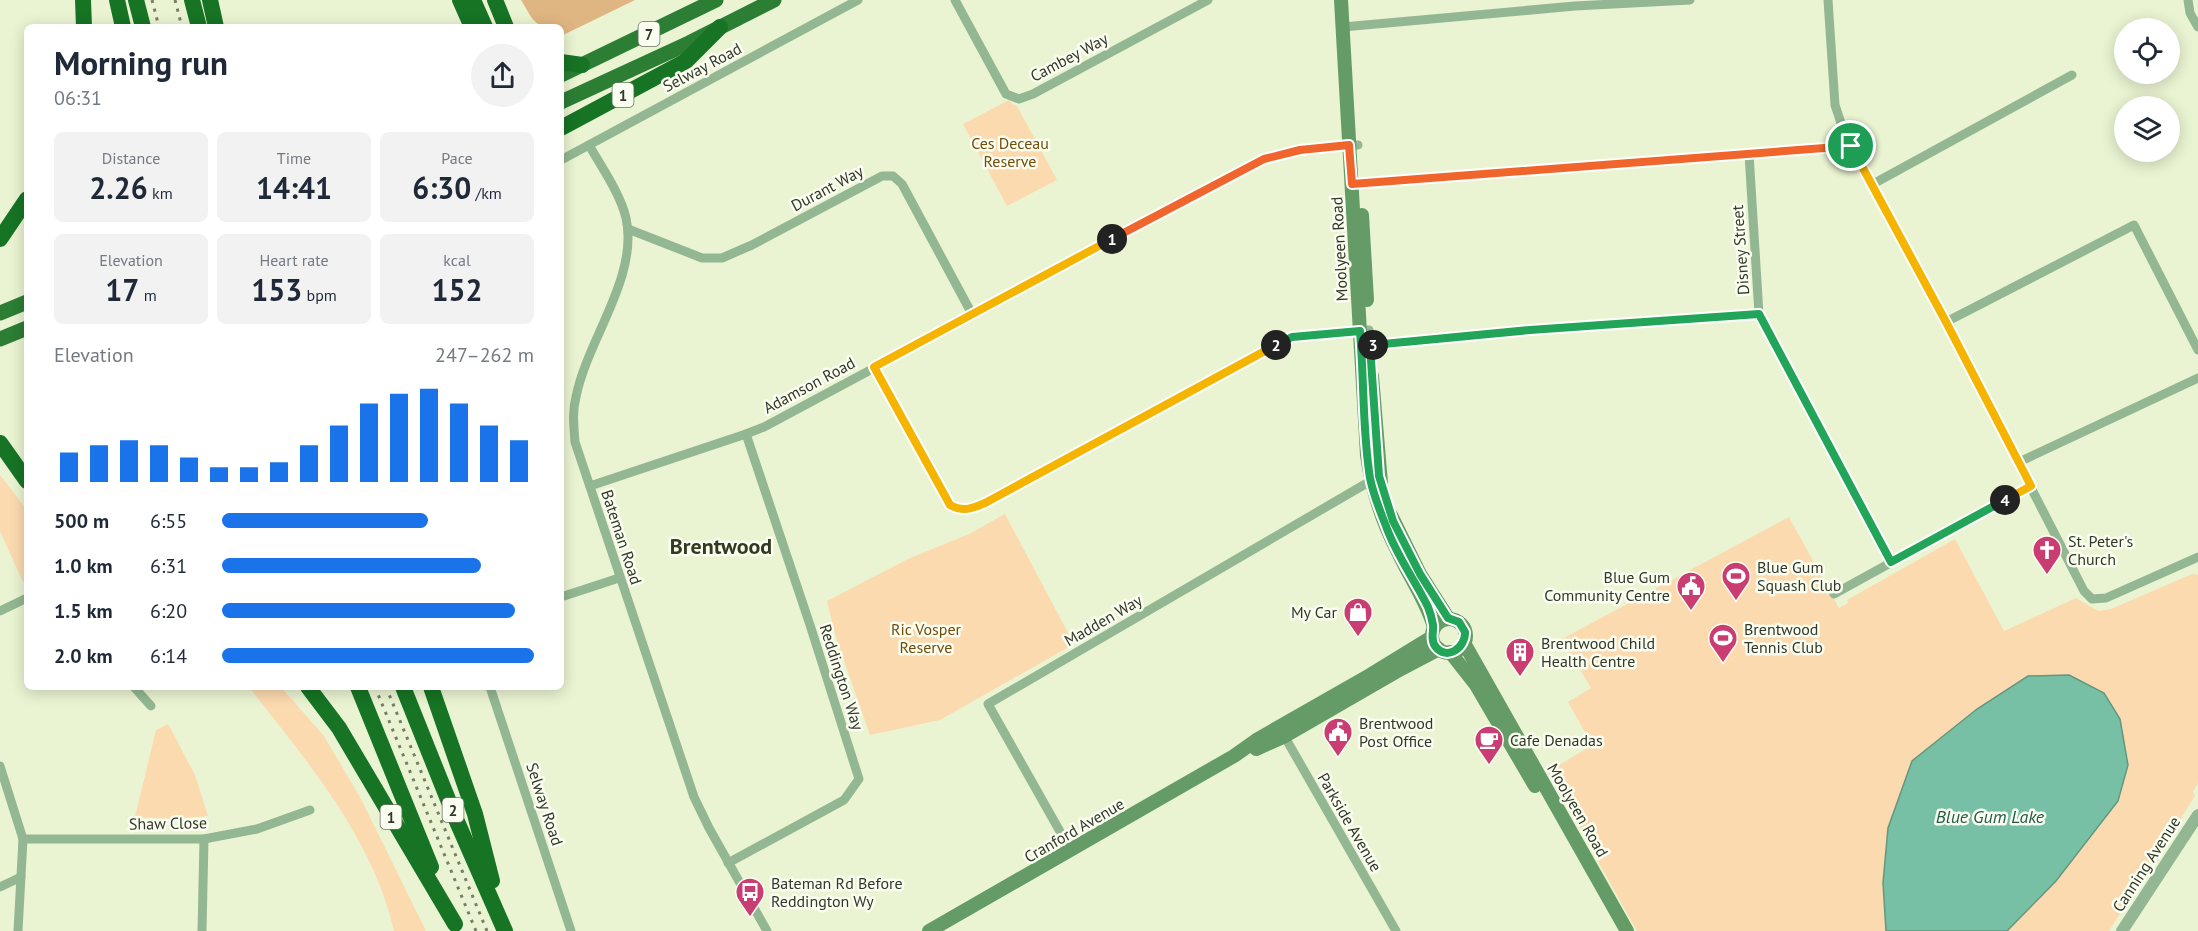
<!DOCTYPE html>
<html lang="en">
<head>
<meta charset="utf-8">
<style>
  :root { --surface:#fff; --page:#f2f2f3; --text:#1f2937; --muted:#747a83; --accent:#1a73e8 }
  body { margin:0; font-family:"PT Sans",sans-serif; background:var(--page); color:var(--text); height:100vh; display:flex; flex-direction:column; font-size:22px; white-space:nowrap }
  * { box-sizing:border-box; margin:0 }
  p { font-size:20px; color:var(--muted) }
  .icon { flex:none; width:33px; height:33px; fill:none; stroke:currentColor; stroke-width:2; stroke-linecap:round; stroke-linejoin:round }
  .map { position:relative; flex:1; overflow:hidden }
  .sheet { position:absolute; left:24px; top:24px; width:540px; height:666px; display:flex; flex-direction:column; background:var(--surface); border-radius:9px; box-shadow:0 3px 15px #0003 }
  .sheet>* { flex:none }
  .fabs { position:absolute; left:2114px; top:18px; display:grid; gap:12px }
  .fabs a { display:grid; place-items:center; width:66px; height:66px; border-radius:50%; background:var(--surface); box-shadow:0 3px 15px #0003; font-size:30px }
  .pin { position:absolute; display:grid; place-items:center; width:51px; height:51px; color:#fff; margin:-26px; border:3px solid #fff; border-radius:50%; box-shadow:0 2px 6px #0007 }
  .km { position:absolute; width:30px; height:30px; margin:-15px; border-radius:50%; background:#222; color:#fff; font-size:16px; line-height:30px; text-align:center }
  .round { display:grid; place-items:center; flex:none; width:63px; height:63px; border-radius:32px; background:var(--page) }
  .head { display:flex; align-items:center; justify-content:space-between; height:102px; padding:0 30px }
  h1 { font-size:33px; font-weight:700; line-height:45px }
  .stats { display:grid; grid-template-columns:repeat(3,1fr); gap:9px; height:102px; padding:6px 30px }
  .stats div { display:grid; align-content:center; border-radius:9px; background:var(--page); text-align:center }
  .stats b { font-size:30px; font-weight:700 }
  .stats small { font-size:16px; font-weight:400 }
  .stats p { font-size:16px }
  .chart { height:168px; padding:12px 30px }
  .chart p { display:flex; justify-content:space-between }
  .chart svg { width:100%; height:108px; margin-top:6px; stroke:var(--accent); stroke-width:6 }
  ul { padding:0 30px; list-style:none; font-size:20px }
  li { display:grid; grid-template-columns:96px 72px 1fr; align-items:center; height:45px }
  li i { height:15px; border-radius:8px; background:var(--accent) }
  .map>svg:first-child { display:block }
  .green { fill:#fcdaaf }
  .forest { fill:#dfb681 }
  .water { fill:#77c0a5; stroke:#639780; stroke-width:1.5 }
  .lines { fill:none; stroke-linecap:round; stroke-linejoin:round }
  .minor { stroke:#93b793; stroke-width:9 }
  .tertiary { stroke:#93b793; stroke-width:12 }
  .secondary { stroke:#649b66; stroke-width:14 }
  .trunk { stroke:#2b7e34; stroke-width:15 }
  .motorway { stroke:#167424; stroke-width:16 }
  .rail { stroke:#777d68; stroke-width:3; stroke-dasharray:3 6; stroke-linecap:butt }
  .split-1-casing { stroke:#fff; stroke-width:12 }
  .split-2-casing { stroke:#fff; stroke-width:12 }
  .split-3-casing { stroke:#fff; stroke-width:12 }
  .split-4-casing { stroke:#fff; stroke-width:12 }
  .split-5-casing { stroke:#fff; stroke-width:12 }
  .split-1 { stroke:#f0652b; stroke-width:8 }
  .split-2 { stroke:#f5b400; stroke-width:8 }
  .split-3 { stroke:#22a559; stroke-width:8 }
  .split-4 { stroke:#22a559; stroke-width:8 }
  .split-5 { stroke:#f5b400; stroke-width:8 }
  .labels { text-anchor:middle; dominant-baseline:central; stroke-width:5; stroke-linejoin:round; paint-order:stroke }
  .shield { fill:#fafef1; stroke:#6f7366; stroke-width:1.5 }
  .shield-label { font-size:15px; font-weight:bold; fill:#33372a }
  .street-label { font-size:16px; fill:#33372a; stroke:#fafef1 }
  .park-label { font-size:16px; fill:#734c0a; stroke:#fafef1 }
  .poi-label { font-size:16px; fill:#33372a; stroke:#fafef1; text-anchor:start }
  .water-label { font-size:18px; font-style:italic; fill:#215b48; stroke:#fafef1 }
  .district-label { font-size:22px; font-weight:bold; fill:#333a1f; stroke:#fafef1 }
</style>
</head>
<body>
<div class="map">
<svg width="2198" height="931" viewBox="0 0 2198 931">
  <rect width="100%" height="100%" fill="#eaf4d2"/>
  <g class="green">
    <path d="M1009,100l3,4 5,2 40,74 -50,26 -44,-82z"/>
    <path d="M0,475l27,35v70l-4,2 -23,-51z"/>
    <path d="M1005,514l69,130 -134,76 -70,15 -34,-97 -9,-37 81,-42 61,-25z"/>
    <path d="M1789,517l50,91 9,-5 -1,-3 108,-61 49,92 72,-33 22,13 13,-2 81,-35 6,1v208l-5,9 2,4 -86,135h-472l-89,-159 44,-27 -24,-43 23,-14 -29,-49z"/>
    <path d="M249,687h32l43,49 37,63 65,132h-32c-21,-93 -88,-171 -145,-244z"/>
    <path d="M168,724l27,51 13,41 -36,3 -37,-2 21,-87z"/>
  </g>
  <path class="forest" d="M521,0h114l-74,36v-9c-28,0 -26,-4 -40,-27z"/>
  <path class="water" d="M2069,675l35,18 16,26 8,46 -10,36 -62,80 -49,50h-121l-3,-48 5,-55 24,-67 65,-52 51,-33z"/>
  <g class="lines">
    <g class="minor">
      <path d="M955,0l51,94 13,5 14,-5 175,-94"/>
      <path d="M1828,0l7,105 11,33 100,184 138,269 8,8 14,-1 92,-41"/>
      <path d="M2188,0l2,13 8,14"/>
      <path d="M1343,27l232,-21 115,-6"/>
      <path d="M589,145c13,23 31,48 37,73 13,59 -39,122 -50,179 -4,15 -2,30 -1,45l119,355 15,31 58,103"/>
      <path d="M1749,154l10,160 132,248"/>
      <path d="M561,160l297,-160"/>
      <path d="M1352,184l499,-38"/>
      <path d="M1873,184l199,-109"/>
      <path d="M628,229l74,29h20l30,-13 130,-69h11l9,8 70,130"/>
      <path d="M1946,322l188,-97 64,125"/>
      <path d="M1361,346l170,-16 228,-16"/>
      <path d="M874,367l76,138c13,7 21,4 35,-2l307,-166 77,-7"/>
      <path d="M2019,462l179,-84"/>
      <path d="M590,486l156,-52 18,-7 500,-268 36,-9 58,-5"/>
      <path d="M1834,594l196,-108"/>
      <path d="M561,597l58,-19"/>
      <path d="M0,611l27,-13"/>
      <path d="M134,687l17,19"/>
      <path d="M490,687l81,244"/>
      <path d="M1282,732l114,199"/>
      <path d="M0,766l23,73 -5,92"/>
      <path d="M23,839h181l53,-10 53,-19"/>
      <path d="M1071,851l-83,-147 386,-225"/>
      <path d="M728,863l116,-63 15,-21 -49,-154 -64,-191"/>
      <path d="M0,887l21,-10"/>
      <path d="M202,931l2,-92"/>
    </g>
    <path class="tertiary" d="M2122,931l76,-116"/>
    <g class="secondary">
      <path d="M1341,0l26,455c5,35 15,67 31,97 12,26 28,48 36,75"/>
      <path d="M1362,215l5,85"/>
      <path d="M1372,376l9,107"/>
      <path d="M1391,515l29,59 28,44"/>
      <circle cx="1449" cy="636" r="17"/>
      <path d="M1464,643l163,288"/>
      <path d="M1450,652l26,33 59,101"/>
      <path d="M1256,749l29,-13 116,-67 38,-20"/>
      <path d="M929,931l305,-175 24,-17 112,-64 62,-38"/>
    </g>
    <g class="trunk">
      <path d="M561,75l155,-75"/>
      <path d="M561,102l128,-59 85,-43"/>
      <path d="M0,313l27,-11"/>
      <path d="M0,339l27,-11"/>
    </g>
    <g class="motorway">
      <path d="M83,0l1,27"/>
      <path d="M117,0l6,27"/>
      <path d="M136,0l7,27"/>
      <path d="M192,0l7,27"/>
      <path d="M210,0l6,27"/>
      <path d="M460,0l12,27"/>
      <path d="M473,0l12,27"/>
      <path d="M495,0l11,27"/>
      <path d="M561,62l21,3"/>
      <path d="M561,128l125,-67 34,-34"/>
      <path d="M0,239l27,-40"/>
      <path d="M0,443l27,38"/>
      <path d="M308,687l31,41 116,196"/>
      <path d="M358,687l73,180"/>
      <path d="M403,687l52,130 50,114"/>
      <path d="M431,687l44,127 17,67"/>
    </g>
    <g class="rail">
      <path d="M152,0l7,27"/>
      <path d="M175,0l7,27"/>
      <path d="M375,687l101,244"/>
      <path d="M386,687l101,244"/>
    </g>
  </g>
  <g class="lines">
    <g class="split-1-casing">
      <path id="split-1" d="M1112,239l152,-80 36,-9 49,-5 3,39 499,-38"/>
    </g>
    <g class="split-2-casing">
      <path id="split-2" d="M1112,239l-238,128 76,138c13,7 21,4 35,-2l291,-158"/>
    </g>
    <g class="split-3-casing">
      <path id="split-3" d="M1276,345l16,-8 68,-6 1,15h9l9,130 14,45 27,53 28,44 11,4 6,10c1,15 -18,30 -30,14 -5,-7 -1,-14 -2,-21 -1,-6 -3,-13 -5,-18 -13,-27 -32,-52 -42,-81 -6,-15 -13,-32 -16,-48 -7,-43 -6,-88 -9,-132l12,-1"/>
    </g>
    <g class="split-4-casing">
      <path id="split-4" d="M1373,345l157,-15 229,-16 132,248 114,-62"/>
    </g>
    <g class="split-5-casing">
      <path id="split-5" d="M1851,146l95,176 85,164 -26,14"/>
    </g>
    <use href="#split-1" class="split-1"/>
    <use href="#split-2" class="split-2"/>
    <use href="#split-3" class="split-3"/>
    <use href="#split-4" class="split-4"/>
    <use href="#split-5" class="split-5"/>
  </g>
  <defs>
    <g id="church-pin" transform="scale(1.5)"><path d="M0 17L-7.5 6A9.5 9.5 0 1 1 7.5 6Z" fill="#c93d72" stroke="#fafef1"/><path d="M-1.2-6h2.4v3.5h3.3v2.4h-3.3V6h-2.4V-.1h-3.3v-2.4h3.3Z" fill="#fff"/></g>
    <g id="stadium-pin" transform="scale(1.5)"><path d="M0 17L-7.5 6A9.5 9.5 0 1 1 7.5 6Z" fill="#c93d72" stroke="#fafef1"/><path d="M0-5a6.5 5 0 1 0 0 10a6.5 5 0 1 0 0-10ZM-3.5-1.8h7v3.6h-7Z" fill="#fff"/></g>
    <g id="civic-pin" transform="scale(1.5)"><path d="M0 17L-7.5 6A9.5 9.5 0 1 1 7.5 6Z" fill="#c93d72" stroke="#fafef1"/><path d="M-.6-6.5H3V-4.5H.6V-3L4-1V1h2V6H-6V1h2V-1L-.6-3ZM-1.2 2.5V6h2.4V2.5Z" fill="#fff"/></g>
    <g id="shop-pin" transform="scale(1.5)"><path d="M0 17L-7.5 6A9.5 9.5 0 1 1 7.5 6Z" fill="#c93d72" stroke="#fafef1"/><path d="M-5-2.5h2.3a2.7 3.5 0 0 1 5.4 0H5L5.5 6h-11ZM-1.5-2.5h3a1.5 2.3 0 0 0-3 0Z" fill="#fff"/></g>
    <g id="building-pin" transform="scale(1.5)"><path d="M0 17L-7.5 6A9.5 9.5 0 1 1 7.5 6Z" fill="#c93d72" stroke="#fafef1"/><path d="M-4-6H4V6H1V3H-1V6H-4ZM-2.5-4.3h1.7v1.8h-1.7ZM.8-4.3h1.7v1.8H.8ZM-2.5-1h1.7V.8h-1.7ZM.8-1h1.7V.8H.8Z" fill="#fff"/></g>
    <g id="cafe-pin" transform="scale(1.5)"><path d="M0 17L-7.5 6A9.5 9.5 0 1 1 7.5 6Z" fill="#c93d72" stroke="#fafef1"/><path d="M-5.5-4.5H6V0H3Q3 3.5 0 3.5H-2.5Q-5.5 3.5-5.5 0ZM3-3.2v2h1.7v-2ZM-6 4.5H4V6H-6Z" fill="#fff"/></g>
    <g id="bus-pin" transform="scale(1.5)"><path d="M0 17L-7.5 6A9.5 9.5 0 1 1 7.5 6Z" fill="#c93d72" stroke="#fafef1"/><path d="M-5-6H5V4H4V6H2V4H-2V6H-4V4H-5ZM-3.5-4V0h7V-4ZM-3.5 1.2v1.5H-2V1.2ZM2 1.2v1.5H3.5V1.2Z" fill="#fff"/></g>
  </defs>
  <g fill-rule="evenodd">
    <use href="#church-pin" x="2047" y="550"/>
    <use href="#stadium-pin" x="1736" y="576"/>
    <use href="#civic-pin" x="1691" y="586"/>
    <use href="#shop-pin" x="1358" y="612"/>
    <use href="#stadium-pin" x="1723" y="638"/>
    <use href="#building-pin" x="1520" y="652"/>
    <use href="#civic-pin" x="1338" y="732"/>
    <use href="#cafe-pin" x="1489" y="740"/>
    <use href="#bus-pin" x="750" y="892"/>
  </g>
  <g class="labels">
    <g class="shield">
      <rect x="638.5" y="22" width="21" height="24" rx="4.5"/>
      <rect x="612.5" y="83" width="21" height="24" rx="4.5"/>
      <rect x="442.5" y="798" width="21" height="24" rx="4.5"/>
      <rect x="380.5" y="805" width="21" height="24" rx="4.5"/>
    </g>
    <g class="shield-label">
      <text x="649" y="34">7</text>
      <text x="623" y="95">1</text>
      <text x="453" y="810">2</text>
      <text x="391" y="817">1</text>
    </g>
    <g class="street-label">
      <text transform="translate(1069 57) rotate(-28)">Cambey Way</text>
      <text transform="translate(702 67) rotate(-28)">Selway Road</text>
      <text transform="translate(827 188) rotate(-28)">Durant Way</text>
      <text transform="translate(1339 249) rotate(-93)">Moolyeen Road</text>
      <text transform="translate(1740 250) rotate(-94)">Disney Street</text>
      <text transform="translate(809 385) rotate(-28)">Adamson Road</text>
      <text transform="translate(622 537) rotate(72)">Bateman Road</text>
      <text transform="translate(1103 620) rotate(-30)">Madden Way</text>
      <text transform="translate(842 677) rotate(72)">Reddington Way</text>
      <text transform="translate(545 804) rotate(72)">Selway Road</text>
      <text transform="translate(1578 810) rotate(60)">Moolyeen Road</text>
      <text transform="translate(1350 822) rotate(60)">Parkside Avenue</text>
      <text transform="translate(168 823) rotate(-1)">Shaw Close</text>
      <text transform="translate(1074 830) rotate(-30)">Cranford Avenue</text>
      <text transform="translate(2146 864) rotate(-57)">Canning Avenue</text>
    </g>
    <g class="park-label">
      <text x="1010" y="143">Ces Deceau<tspan x="1010" dy="18">Reserve</tspan></text>
      <text x="926" y="629">Ric Vosper<tspan x="926" dy="18">Reserve</tspan></text>
    </g>
    <g class="poi-label">
      <text x="2068" y="541">St. Peter's<tspan x="2068" dy="18">Church</tspan></text>
      <text x="1757" y="567">Blue Gum<tspan x="1757" dy="18">Squash Club</tspan></text>
      <text x="1670" y="577" text-anchor="end">Blue Gum<tspan x="1670" dy="18">Community Centre</tspan></text>
      <text x="1337" y="612" text-anchor="end">My Car</text>
      <text x="1744" y="629">Brentwood<tspan x="1744" dy="18">Tennis Club</tspan></text>
      <text x="1541" y="643">Brentwood Child<tspan x="1541" dy="18">Health Centre</tspan></text>
      <text x="1359" y="723">Brentwood<tspan x="1359" dy="18">Post Office</tspan></text>
      <text x="1510" y="740">Cafe Denadas</text>
      <text x="771" y="883">Bateman Rd Before<tspan x="771" dy="18">Reddington Wy</tspan></text>
    </g>
    <g class="water-label">
      <text x="1990" y="816">Blue Gum Lake</text>
    </g>
    <g class="district-label">
      <text x="721" y="546">Brentwood</text>
    </g>
  </g>
</svg>
<div class="fabs">
<a><svg class="icon" aria-label="locate" viewBox="0 0 24 24"><circle cx="12" cy="12" r="6"/><path d="M12 2v4M12 18v4M2 12h4M18 12h4"/></svg></a>
<a><svg class="icon" aria-label="layers" viewBox="0 0 24 24"><path d="M12 4l9 5-9 5-9-5zM3 14l9 5 9-5"/></svg></a>
</div>
<div class="pin" style="left:1851px;top:146px;background:#1e9e55"><svg class="icon" aria-label="arrive" viewBox="0 0 24 24"><path d="M6 21V4h12l-3 4 3 4H6"/></svg></div>
<b class="km" style="left:1112px;top:239px">1</b>
<b class="km" style="left:1276px;top:345px">2</b>
<b class="km" style="left:1373px;top:345px">3</b>
<b class="km" style="left:2005px;top:500px">4</b>
<section class="sheet">
<div class="head"><div><h1>Morning run</h1><p>06:31</p></div><a class="round"><svg class="icon" aria-label="share" viewBox="0 0 24 24"><path d="M12 15V3M7 8l5-5 5 5M5 13v7h14v-7"/></svg></a></div>
<div class="stats">
<div><p>Distance</p><b>2.26<small> km</small></b></div>
<div><p>Time</p><b>14:41</b></div>
<div><p>Pace</p><b>6:30<small> /km</small></b></div>
</div>
<div class="stats">
<div><p>Elevation</p><b>17<small> m</small></b></div>
<div><p>Heart rate</p><b>153<small> bpm</small></b></div>
<div><p>kcal</p><b>152</b></div>
</div>
<div class="chart"><p><span>Elevation</span>247–262 m</p>
<svg viewBox="0 0 160 44" preserveAspectRatio="none"><path d="M5 44V32M15 44V29M25 44V27M35 44V29M45 44V34M55 44V38M65 44V38M75 44V36M85 44V29M95 44V21M105 44V12M115 44V8M125 44V6M135 44V12M145 44V21M155 44V27"/></svg>
</div>
<ul>
<li><b>500 m</b>6:55<i style="width:66%"></i></li>
<li><b>1.0 km</b>6:31<i style="width:83%"></i></li>
<li><b>1.5 km</b>6:20<i style="width:94%"></i></li>
<li><b>2.0 km</b>6:14<i style="width:100%"></i></li>
</ul>
</section>
</div>
</body>
</html>
